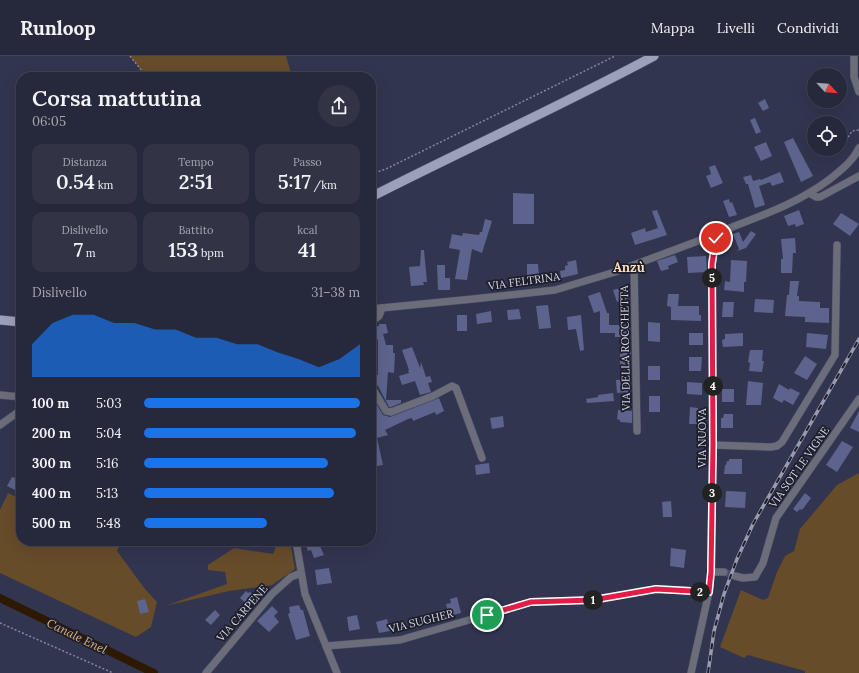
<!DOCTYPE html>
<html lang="it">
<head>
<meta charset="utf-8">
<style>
  :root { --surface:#26283b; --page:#323446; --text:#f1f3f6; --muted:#a4a6af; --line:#424455; --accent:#1a73e8 }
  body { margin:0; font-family:Lora,serif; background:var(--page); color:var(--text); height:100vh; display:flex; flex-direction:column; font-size:15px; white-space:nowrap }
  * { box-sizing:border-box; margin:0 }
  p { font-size:13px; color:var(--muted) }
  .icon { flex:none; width:22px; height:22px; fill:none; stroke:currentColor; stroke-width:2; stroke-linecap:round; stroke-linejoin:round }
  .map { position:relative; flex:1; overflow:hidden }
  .drawer { position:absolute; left:16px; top:16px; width:360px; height:474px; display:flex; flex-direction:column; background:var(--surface); border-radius:16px; box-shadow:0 4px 16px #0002,0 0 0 1px var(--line) }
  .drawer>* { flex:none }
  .needle { width:26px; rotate:116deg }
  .controls { position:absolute; left:807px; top:12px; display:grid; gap:8px }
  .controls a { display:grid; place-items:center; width:40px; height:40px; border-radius:50%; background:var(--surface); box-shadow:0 4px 16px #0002,0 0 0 1px var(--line); font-size:20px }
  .pin { position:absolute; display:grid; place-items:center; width:34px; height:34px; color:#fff; margin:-17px; border:2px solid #fff; border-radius:50%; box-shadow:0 1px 4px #0007 }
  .km { position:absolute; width:20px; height:20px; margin:-10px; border-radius:50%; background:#222; color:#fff; font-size:11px; line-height:20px; text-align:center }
  .round { display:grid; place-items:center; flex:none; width:42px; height:42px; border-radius:21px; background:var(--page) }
  .summary { display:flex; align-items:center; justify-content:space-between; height:68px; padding:0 16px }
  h1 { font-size:22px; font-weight:600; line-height:30px }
  .figures { display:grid; grid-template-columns:repeat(3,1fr); gap:6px; height:68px; padding:4px 16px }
  .figures div { display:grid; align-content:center; border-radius:10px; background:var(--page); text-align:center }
  .figures b { font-size:20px; font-weight:600 }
  .figures small { font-size:11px; font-weight:400 }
  .figures p { font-size:11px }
  .chart { height:112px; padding:8px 16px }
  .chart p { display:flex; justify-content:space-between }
  .chart svg { width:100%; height:72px; margin-top:4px; fill:var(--accent); opacity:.7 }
  ul { padding:0 16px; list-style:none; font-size:13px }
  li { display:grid; grid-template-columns:64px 48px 1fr; align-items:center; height:30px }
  li i { height:10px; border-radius:5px; background:var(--accent) }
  header { display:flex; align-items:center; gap:24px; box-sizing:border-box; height:56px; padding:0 20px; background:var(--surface); border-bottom:1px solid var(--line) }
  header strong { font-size:19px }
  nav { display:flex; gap:22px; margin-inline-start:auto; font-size:14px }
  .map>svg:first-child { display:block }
  .green { fill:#674c2a }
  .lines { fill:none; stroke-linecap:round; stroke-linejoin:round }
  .canal { stroke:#2d1900; stroke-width:8 }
  .building { fill:#5e638d }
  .minor-tunnel { stroke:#4b4e66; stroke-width:7; stroke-dasharray:7 3.5; stroke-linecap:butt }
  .minor-casing { stroke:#50536b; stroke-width:8 }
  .major-casing { stroke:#50536b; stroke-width:10 }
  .path { stroke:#85889d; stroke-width:1.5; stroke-dasharray:2 2; stroke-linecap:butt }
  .minor { stroke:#6b6d7a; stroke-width:7 }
  .major { stroke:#9ca0bb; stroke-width:9 }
  .rail-casing { stroke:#989baf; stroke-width:3.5 }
  .rail { stroke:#1d1e2a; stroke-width:2; stroke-dasharray:6; stroke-linecap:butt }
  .route-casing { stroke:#fff; stroke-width:8 }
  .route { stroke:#e11d48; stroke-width:5 }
  .labels { text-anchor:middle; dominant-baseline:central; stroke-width:3.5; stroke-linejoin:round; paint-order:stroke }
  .street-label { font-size:11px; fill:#d7daeb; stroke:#1d1e2a }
  .water-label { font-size:12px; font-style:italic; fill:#e5b477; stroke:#1d1e2a }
  .quarter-label { font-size:13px; font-weight:bold; fill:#fedeb9; stroke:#1d1e2a }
</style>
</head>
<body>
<header>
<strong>Runloop</strong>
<nav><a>Mappa</a><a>Livelli</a><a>Condividi</a></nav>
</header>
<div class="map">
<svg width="859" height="617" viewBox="0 0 859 617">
  <rect width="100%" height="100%" fill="#32354f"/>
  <g class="green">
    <path d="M130,0h156l6,21h-147l-3,-6z"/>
    <path d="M859,417v200h-54v-2l-57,-16 -4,3 -24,-11 21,-57 22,10 5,-2 9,-26 8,-16 9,-5 6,-22 37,-44z"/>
    <path d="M8,437l13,6v42h91l8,3 -3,7 28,38 12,13 -6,25 -15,10 -136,-64v-63z"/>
    <path d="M278,485h12l5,28 -23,16 -43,6 -64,15 62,-22 -2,-12 -17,-2v-5l26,-17 39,6z"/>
  </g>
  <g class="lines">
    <path class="canal" d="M0,542l154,75"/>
  </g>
  <g class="building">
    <path d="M765,43l4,9 -6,3 -5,-8z"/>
    <path d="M755,62l6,14 -5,2 -6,-14z"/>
    <path d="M793,82l20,38 -12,6 -17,-40z"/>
    <path d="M766,86l6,14 -11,5 -7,-14z"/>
    <path d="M715,109l8,18 -12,5 -5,-12 5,-2 -2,-7z"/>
    <path d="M780,116l4,10 -12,4 -2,-4 -11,4 6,19 -10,3 -7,-24h-2l-3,-7 8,-2 2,6 7,-2 1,1z"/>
    <path d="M513,137l21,1v30h-21z"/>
    <path d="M729,143l1,4 2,-1 5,13 -8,2 -6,-16z"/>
    <path d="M657,154l10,25 -32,10 -4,-12 14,-5 1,4 12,-4 -6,-17z"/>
    <path d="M799,154l5,14 -8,3 -1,-3 -7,2 -4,-10z"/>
    <path d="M841,157l18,11 -9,12 -17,-12z"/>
    <path d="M485,163l7,2 -10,32 -10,-4 -5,31 -12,-1 5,-29 -11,-2 3,-14 10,2 1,-3 16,2 1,-3h2z"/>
    <path d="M751,175l5,3 -10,14 -9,3 2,-2 -6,-15 6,-2 4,10z"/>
    <path d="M795,182l1,15h-3l-1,20h-11v-14h2l-2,-20z"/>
    <path d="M421,194h3l3,32h-4l1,3 -13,1 -2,-19 11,-1z"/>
    <path d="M675,199l3,7 -10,4 1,3 -8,2 -4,-10z"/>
    <path d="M706,200l1,16 -19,1 -1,-16z"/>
    <path d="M576,204l2,14 -17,4 -1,-7 5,-1v-4l3,-1 -1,-3z"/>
    <path d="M731,204l16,1 -1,21h-2v10l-20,-2 1,-9 5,1z"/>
    <path d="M527,208h11l1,12h-12z"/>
    <path d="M437,209h8v13h5v12h-12z"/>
    <path d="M790,225h9l-2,15h2v5l21,1v6h9v15l-24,-1v-5l-20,-1 2,-21h2z"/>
    <path d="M627,230l3,12 -13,4 -4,-12z"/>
    <path d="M600,236l7,21h2v12h21v10h-4v2h-11v-4h-15v-22l-6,2 -6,-17z"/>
    <path d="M668,238h11l-1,12h21v9h2v6l-30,-1v-13l-4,-1z"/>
    <path d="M755,243l19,1 -1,13 -19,-1z"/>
    <path d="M723,246h11l-1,15h-11z"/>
    <path d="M548,249l3,23 -12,1 -3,-23z"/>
    <path d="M519,253l2,10 -13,1 -1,-10z"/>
    <path d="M491,255l1,11 -15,2 -1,-10z"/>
    <rect x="457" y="259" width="10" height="16"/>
    <path d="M581,259l3,35 -4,1 -4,-22 -8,1 -1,-13z"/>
    <path d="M648,266l12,1v19l-12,-1z"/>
    <path d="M379,268h7l2,9 -5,1 3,11h7v8h2l-1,20 -6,-1 -2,28h15v3l-10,4h-2l-11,-21 -4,-4v-7h4v-36l-2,1 -3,-13 6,-1z"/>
    <rect x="689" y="277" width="14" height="12"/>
    <path d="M743,277v13l-20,1 -1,-7 3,-1v-5z"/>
    <path d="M807,277l21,2 -2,14 -20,-2z"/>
    <path d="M412,291l8,21 1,-6 5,15 4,-1 2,6 -4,1 3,9 -11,3 -5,-14 -13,4 -3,-9 10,-3 -1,-3h1l-7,-20z"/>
    <path d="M620,294h11v16l-11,1z"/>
    <path d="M750,294h13l-1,11h2l-2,11 -13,-1 1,-8 -2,-1z"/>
    <path d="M805,300l12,8 -10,16 -13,-7z"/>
    <path d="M689,301h13l-1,14h-12z"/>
    <rect x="648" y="310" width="12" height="14"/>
    <path d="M631,323v21h-5v-8l-9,1 -1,-13z"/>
    <path d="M748,325l15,2 -2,22h-15z"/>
    <path d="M687,326l15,1v12l-15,-1z"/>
    <path d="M779,328l10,6 1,-2 10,5 -7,12 -9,-5 -2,3 -9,-5z"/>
    <rect x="722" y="333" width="12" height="13"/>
    <path d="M613,337l1,8 -27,2 -1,-4 12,-2v-2z"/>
    <rect x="649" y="340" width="11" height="16"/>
    <path d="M439,342l5,13 -8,4 -1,-3 -22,9 -1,-3 -4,1 -23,11 3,5 -11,3 6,27 -12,2v-66l3,-1 9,15 7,2z"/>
    <path d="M690,351l8,1v10h4v6h-13z"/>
    <path d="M618,354l14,1v12l-12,-1v-2l-3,-1z"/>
    <path d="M859,355v21l-9,-4z"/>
    <path d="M724,358h9v14h-12v-10h2z"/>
    <path d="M503,360l1,11 -12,2 -2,-11z"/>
    <path d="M842,385l11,6 -16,25 -11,-7z"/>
    <path d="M729,403h13v15h-18l1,-9h1l1,-4h2z"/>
    <path d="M489,407l1,10 -14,2 -1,-10z"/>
    <path d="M21,410v27l-14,-7 5,-9 3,1z"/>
    <path d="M726,435l20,1 -1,16 -20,-1z"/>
    <path d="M805,437l6,5 -9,12 -2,-1 -3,3 -4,-3z"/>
    <path d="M671,445l1,16h-9l-1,-15z"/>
    <path d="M305,485h25l1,3 -11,2 4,9 -10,3 -3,-8 -3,1z"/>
    <path d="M671,492l15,2 -2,18 -14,-2z"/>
    <path d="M329,512l3,15 -15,2 -2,-15z"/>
    <path d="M246,535l2,2 2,-1 6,5 -8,8 -8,-7z"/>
    <path d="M457,541l4,16 -12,3 -3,-12 5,-1 -1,-4z"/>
    <path d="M145,543l4,13 -9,2 -3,-13z"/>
    <path d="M299,549l2,5h2l7,26 -14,4 -8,-26 2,-1 -1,-6z"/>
    <path d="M272,550l6,6 -4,4 5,6 -10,10 -12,-11z"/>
    <path d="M215,554l5,5 -9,10 -6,-5z"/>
    <path d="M357,559l3,14 -11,2 -2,-14z"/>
    <path d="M387,563l3,12 -11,2 -3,-11z"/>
  </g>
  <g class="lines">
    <path class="minor-tunnel" d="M724,516l11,4"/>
    <g class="minor-casing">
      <g id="minor">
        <path d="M854,0v21l5,15"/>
        <path d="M809,137l7,4h4l39,-21"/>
        <path d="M371,184l1,3 -1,13"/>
        <path d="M634,209l3,166"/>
        <path d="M371,253l102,-10 82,-9 60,-18 91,-34 11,-3 5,-4c38,-15 75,-27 108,-52 11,-9 23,-18 29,-31"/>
        <path d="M371,266l8,-6 3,-8"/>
        <path d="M371,330l15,25 5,1 42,-16 19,-10 4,2 26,70"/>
        <path d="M0,339l21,2"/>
        <path d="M0,369l21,-15"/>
        <path d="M713,389l58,2 6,-1 5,-4 53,-87 2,-110"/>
        <path d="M296,485l9,53 32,79"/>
        <path d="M711,516h13"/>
        <path d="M735,520l8,2 12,-1 8,-14 13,-45 83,-119"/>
        <path d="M326,590l74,-6 131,-38 62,-2 63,-11 53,3"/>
        <path d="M206,617l66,-79 19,-17 10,-4"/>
        <path d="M691,617l18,-81 2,-20 2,-127 -1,-181 3,-24 2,-5"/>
      </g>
    </g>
    <g class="major-casing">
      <g id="major">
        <path d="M371,141c94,-48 190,-91 283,-141"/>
        <path d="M0,264l21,2"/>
      </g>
    </g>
    <g class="path">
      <path d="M130,0l12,15 3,6"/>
      <path d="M844,88l8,-13 7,-1"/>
      <path d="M371,118l15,-5 229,-113"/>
      <path d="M0,567l113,50"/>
    </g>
    <use href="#minor" class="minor"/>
    <use href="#major" class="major"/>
    <g class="rail-casing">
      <path id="rail" d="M708,617l6,-42 10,-37 13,-35 16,-35 106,-185"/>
    </g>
    <use href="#rail" class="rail"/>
  </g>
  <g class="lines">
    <g class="route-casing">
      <path id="route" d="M487,559l44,-13 62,-2 63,-11 53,3 2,-20 2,-127 -1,-181 4,-26"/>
    </g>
    <use href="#route" class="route"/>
  </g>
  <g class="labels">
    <g class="street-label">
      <text transform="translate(524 225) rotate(-8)">VIA FELTRINA</text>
      <text transform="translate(625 292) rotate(-91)">VIA DELLA ROCCHETTA</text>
      <text transform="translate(702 382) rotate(-90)">VIA NUOVA</text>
      <text transform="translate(799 411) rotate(-55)">VIA SOT LE VIGNE</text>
      <text transform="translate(242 557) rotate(-49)">VIA CARPENE</text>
      <text transform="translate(421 565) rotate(-14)">VIA SUGHER</text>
    </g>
    <g class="water-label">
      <text transform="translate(77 580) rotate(26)">Canale Enel</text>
    </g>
    <g class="quarter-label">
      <text x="629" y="211">Anzù</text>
    </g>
  </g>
</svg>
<div class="controls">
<a><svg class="needle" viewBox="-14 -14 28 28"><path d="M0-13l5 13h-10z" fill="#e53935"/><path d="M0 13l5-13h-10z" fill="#a4a6af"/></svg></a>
<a><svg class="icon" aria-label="locate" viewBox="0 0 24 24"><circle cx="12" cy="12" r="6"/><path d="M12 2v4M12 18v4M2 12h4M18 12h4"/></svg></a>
</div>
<div class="pin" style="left:487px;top:559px;background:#1e9e55"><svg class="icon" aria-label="arrive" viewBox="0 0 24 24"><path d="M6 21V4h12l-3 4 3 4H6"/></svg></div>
<div class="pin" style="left:716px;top:182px;background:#d93025"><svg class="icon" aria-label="check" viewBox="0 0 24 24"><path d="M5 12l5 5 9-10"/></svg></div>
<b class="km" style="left:593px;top:544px">1</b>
<b class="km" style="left:700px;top:536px">2</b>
<b class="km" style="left:712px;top:437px">3</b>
<b class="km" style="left:713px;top:330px">4</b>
<b class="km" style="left:712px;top:222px">5</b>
<section class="drawer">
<div class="summary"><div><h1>Corsa mattutina</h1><p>06:05</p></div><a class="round"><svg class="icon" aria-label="share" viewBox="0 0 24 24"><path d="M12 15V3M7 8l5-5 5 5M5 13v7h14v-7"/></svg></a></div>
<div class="figures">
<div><p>Distanza</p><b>0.54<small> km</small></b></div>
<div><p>Tempo</p><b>2:51</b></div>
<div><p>Passo</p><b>5:17<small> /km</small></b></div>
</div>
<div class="figures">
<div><p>Dislivello</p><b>7<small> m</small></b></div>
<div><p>Battito</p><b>153<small> bpm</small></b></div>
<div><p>kcal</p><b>41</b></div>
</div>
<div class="chart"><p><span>Dislivello</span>31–38 m</p>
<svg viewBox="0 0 160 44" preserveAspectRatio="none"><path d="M0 44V24L10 11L20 6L30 6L40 11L50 11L60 15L70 15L80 20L90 20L100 24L110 24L120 29L130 33L140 38L150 33L160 24V44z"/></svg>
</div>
<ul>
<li><b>100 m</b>5:03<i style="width:100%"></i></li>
<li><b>200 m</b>5:04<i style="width:98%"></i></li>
<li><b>300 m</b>5:16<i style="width:85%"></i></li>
<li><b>400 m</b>5:13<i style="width:88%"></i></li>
<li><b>500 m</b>5:48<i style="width:57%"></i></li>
</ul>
</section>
</div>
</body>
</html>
